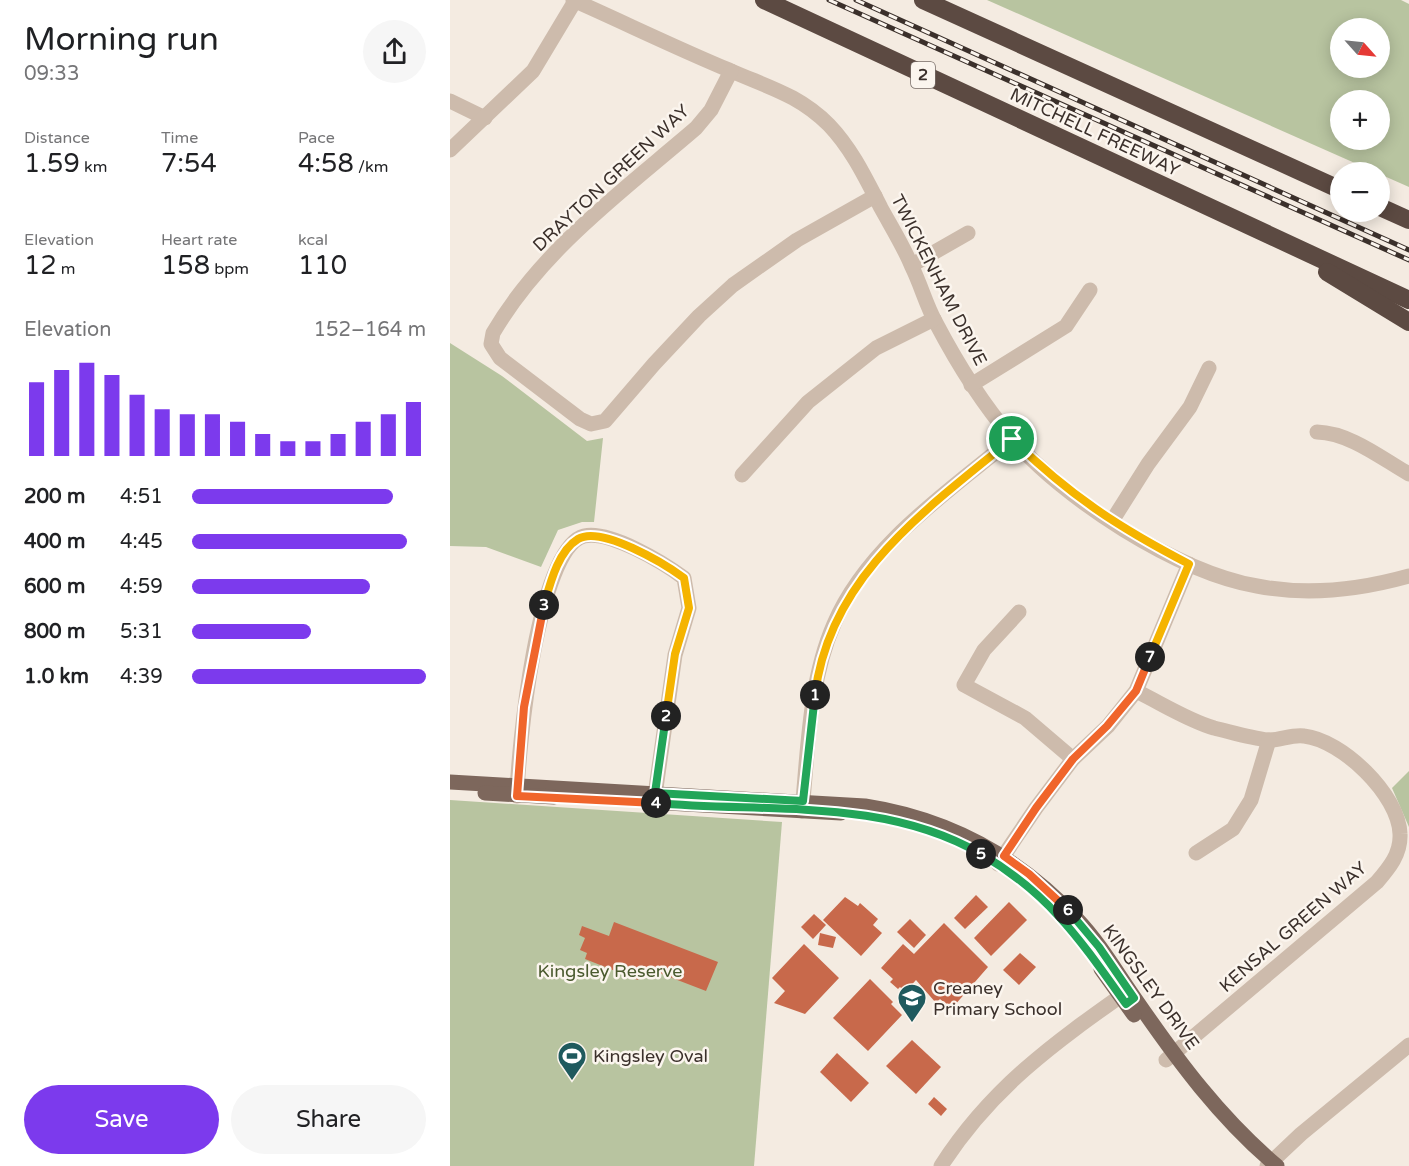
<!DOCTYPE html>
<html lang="en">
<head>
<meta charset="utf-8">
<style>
  :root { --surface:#fff; --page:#f6f6f6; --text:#202124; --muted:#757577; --accent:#7c3aed }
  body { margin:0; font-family:"Varela Round",sans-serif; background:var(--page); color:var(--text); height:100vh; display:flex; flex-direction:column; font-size:22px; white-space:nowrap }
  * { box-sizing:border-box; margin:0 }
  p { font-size:20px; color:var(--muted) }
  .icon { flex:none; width:33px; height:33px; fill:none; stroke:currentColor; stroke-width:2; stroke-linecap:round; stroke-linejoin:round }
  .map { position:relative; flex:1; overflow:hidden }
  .drawer { display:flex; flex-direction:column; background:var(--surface); width:450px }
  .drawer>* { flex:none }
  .needle { width:39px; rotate:117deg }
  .buttons { position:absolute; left:880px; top:18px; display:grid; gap:12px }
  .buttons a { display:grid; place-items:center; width:60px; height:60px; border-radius:50%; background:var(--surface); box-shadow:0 3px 15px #0003; font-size:30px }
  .pin { position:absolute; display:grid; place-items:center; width:51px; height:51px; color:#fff; margin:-26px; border:3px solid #fff; border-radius:50%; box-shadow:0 2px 6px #0007 }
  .km { position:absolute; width:30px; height:30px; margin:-15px; border-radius:50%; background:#222; color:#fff; font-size:16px; line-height:30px; text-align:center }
  .round { display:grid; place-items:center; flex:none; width:63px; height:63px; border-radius:32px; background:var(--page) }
  .overview { display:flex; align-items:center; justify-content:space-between; height:102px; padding:0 24px }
  h1 { font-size:33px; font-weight:600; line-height:45px }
  .figures { display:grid; grid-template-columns:repeat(3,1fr); gap:9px; height:102px; padding:6px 24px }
  .figures div { display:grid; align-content:center }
  .figures b { font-size:26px; font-weight:600 }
  .figures small { font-size:16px; font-weight:400 }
  .figures p { font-size:16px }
  .chart { height:168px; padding:12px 24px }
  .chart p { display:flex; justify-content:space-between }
  .chart svg { width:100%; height:108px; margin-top:6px; stroke:var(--accent); stroke-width:6 }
  .cta { display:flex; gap:12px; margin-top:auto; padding:12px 24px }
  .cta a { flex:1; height:69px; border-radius:36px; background:var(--accent); color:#fff; font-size:24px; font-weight:600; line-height:69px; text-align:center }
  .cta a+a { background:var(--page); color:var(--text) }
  ul { padding:0 24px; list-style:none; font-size:20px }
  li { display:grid; grid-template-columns:96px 72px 1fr; align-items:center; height:45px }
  li i { height:15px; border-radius:8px; background:var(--accent) }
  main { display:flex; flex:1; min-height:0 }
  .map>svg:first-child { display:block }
  .green { fill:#b8c4a0; fill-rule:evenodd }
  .building { fill:#c8694b }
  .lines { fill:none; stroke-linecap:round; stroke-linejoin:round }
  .minor { stroke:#cdbbac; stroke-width:15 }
  .major { stroke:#7d675c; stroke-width:15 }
  .highway { stroke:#5c4a42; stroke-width:18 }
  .rail-casing { stroke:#3b302b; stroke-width:5 }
  .rail { stroke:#fbf5ee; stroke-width:3; stroke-dasharray:9; stroke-linecap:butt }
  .split-1-casing { stroke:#fff; stroke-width:12 }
  .split-2-casing { stroke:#fff; stroke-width:12 }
  .split-3-casing { stroke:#fff; stroke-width:12 }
  .split-4-casing { stroke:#fff; stroke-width:12 }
  .split-5-casing { stroke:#fff; stroke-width:12 }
  .split-6-casing { stroke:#fff; stroke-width:12 }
  .split-7-casing { stroke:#fff; stroke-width:12 }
  .split-8-casing { stroke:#fff; stroke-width:12 }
  .split-1 { stroke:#f5b400; stroke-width:8 }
  .split-2 { stroke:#22a559; stroke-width:8 }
  .split-3 { stroke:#f5b400; stroke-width:8 }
  .split-4 { stroke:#f0652b; stroke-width:8 }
  .split-5 { stroke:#22a559; stroke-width:8 }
  .split-6 { stroke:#22a559; stroke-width:8 }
  .split-7 { stroke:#f0652b; stroke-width:8 }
  .split-8 { stroke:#f5b400; stroke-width:8 }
  .labels { text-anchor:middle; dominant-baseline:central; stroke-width:5; stroke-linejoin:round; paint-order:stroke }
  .shield { fill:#fbf5ee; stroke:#756b66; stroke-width:1.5 }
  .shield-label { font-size:16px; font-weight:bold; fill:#3b302b }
  .street-label { font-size:18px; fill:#3b302b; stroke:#fbf5ee }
  .park-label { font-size:18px; fill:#4a5a2e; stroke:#fbf5ee }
  .poi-label { font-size:18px; fill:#3b302b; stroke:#fbf5ee; text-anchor:start }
</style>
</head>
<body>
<main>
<section class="drawer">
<div class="overview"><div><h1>Morning run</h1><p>09:33</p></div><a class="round"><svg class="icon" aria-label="share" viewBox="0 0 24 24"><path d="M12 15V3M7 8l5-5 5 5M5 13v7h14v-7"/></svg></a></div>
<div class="figures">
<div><p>Distance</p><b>1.59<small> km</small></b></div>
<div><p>Time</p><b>7:54</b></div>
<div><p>Pace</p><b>4:58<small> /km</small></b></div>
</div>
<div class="figures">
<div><p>Elevation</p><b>12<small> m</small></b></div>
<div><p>Heart rate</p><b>158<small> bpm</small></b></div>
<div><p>kcal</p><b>110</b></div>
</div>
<div class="chart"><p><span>Elevation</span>152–164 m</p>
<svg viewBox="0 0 160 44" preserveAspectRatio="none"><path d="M5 44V14M15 44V9M25 44V6M35 44V11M45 44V19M55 44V25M65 44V27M75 44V27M85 44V30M95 44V35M105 44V38M115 44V38M125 44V35M135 44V30M145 44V27M155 44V22"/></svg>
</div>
<ul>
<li><b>200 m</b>4:51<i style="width:86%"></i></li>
<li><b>400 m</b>4:45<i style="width:92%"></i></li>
<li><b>600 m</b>4:59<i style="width:76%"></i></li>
<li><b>800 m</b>5:31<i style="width:51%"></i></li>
<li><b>1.0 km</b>4:39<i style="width:100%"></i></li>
</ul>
<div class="cta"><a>Save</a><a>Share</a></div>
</section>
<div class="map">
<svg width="959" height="1166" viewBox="0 0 959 1166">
  <rect width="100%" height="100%" fill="#f4ebe1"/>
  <g class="green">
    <path d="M537,0h414l8,4v183zM891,28h39v40h-39zM891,100h39v40h-39z"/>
    <path d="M0,343l52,33 85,65 16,-3 -9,84h-12l-24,8 -17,37 -55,-20 -36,-1z"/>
    <path d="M959,771v56l-17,-39z"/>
    <path d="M0,800l332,22 -28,344h-304z"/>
  </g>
  <g class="building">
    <path d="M526,895l12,12 -23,22 -11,-11z"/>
    <path d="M395,897l13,9 2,-3 18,16 -5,6 9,8 -21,23 -38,-36z"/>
    <path d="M559,902l18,18 -36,36 -17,-18z"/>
    <path d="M364,914l12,11 -13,14 -12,-12z"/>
    <path d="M460,919l16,16 -12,13 -17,-16z"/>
    <path d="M164,922l104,40 -12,29 -52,-20 -2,6 -11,-4 -3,7 -53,-21 2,-6 -7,-3 5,-12 -6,-3 3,-9 27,10z"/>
    <path d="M494,923l44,44 -34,39 -3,-3 -3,3 -8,-7 -4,4 -20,-23 -11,12 -5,-5 -2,2 -8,-7 3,-3 -12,-11 22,-24 11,10z"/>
    <path d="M370,933l16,4 -3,11 -15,-3z"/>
    <path d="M354,944l35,34 -34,36 -31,-11 11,-12 -13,-13z"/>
    <path d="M570,953l16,14 -17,18 -16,-15z"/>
    <path d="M420,979l23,23 -2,2 11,11 -34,36 -35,-33z"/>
    <path d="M462,1040l29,27 -25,27 -30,-28z"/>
    <path d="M387,1053l32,30 -18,19 -31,-30z"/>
    <path d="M484,1097l13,12 -6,7 -13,-12z"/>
  </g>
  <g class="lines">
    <g class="minor">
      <path d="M123,0c52,23 103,48 156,70 38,17 69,24 100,55 23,24 37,54 52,83 11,20 23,39 31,59 9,18 14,38 24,56 21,40 45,79 75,114 52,62 166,135 246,149 51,10 102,4 152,-10"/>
      <path d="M281,71l-20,39 -15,18c-72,62 -154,121 -203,205l-2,11 9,14 80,61 11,5 14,-3 49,-57 45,-48 34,-31 64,-45 78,-44"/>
      <path d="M0,101l35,17"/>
      <path d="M0,150l83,-79 42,-70"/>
      <path d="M462,265l56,-32"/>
      <path d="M521,385l95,-59 24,-36"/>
      <path d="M867,432c33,1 64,26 92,42"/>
      <path d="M292,475l66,-73 68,-54 58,-29"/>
      <path d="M662,521l36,-57 42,-57 19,-39"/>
      <path d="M569,612l-35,38 -20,35 61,33 48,41"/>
      <path d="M686,691c25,12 51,29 78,37 17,4 36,10 54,12 11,1 24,-6 36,-4 38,4 95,59 96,98 1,20 -11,34 -23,48l-211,178"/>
      <path d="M67,796c1,-44 20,-248 67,-260 26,-6 80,27 100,42l5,30 -14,47 -21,147"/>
      <path d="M352,811c6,-61 7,-130 32,-187 33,-78 115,-133 178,-185"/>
      <path d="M746,853l37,-24 18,-29 18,-60"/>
      <path d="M548,864l38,-56 37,-49 35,-33 28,-35 53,-127"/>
      <path d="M491,1166c50,-78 113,-123 188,-176"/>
      <path d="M817,1166l34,-32 108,-89"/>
    </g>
    <g class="major">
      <path d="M0,782l415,24c84,13 154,51 212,113 23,24 40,54 59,81 42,61 84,118 141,166"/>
      <path d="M35,793l69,4"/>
      <path d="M200,802l191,11"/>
      <path d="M651,969l33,46"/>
    </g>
    <g class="highway">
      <path d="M314,0l645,300"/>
      <path d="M473,0l418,190"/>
      <path d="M930,207l29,13"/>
      <path d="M877,272l82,50"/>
    </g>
    <g class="rail-casing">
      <g id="rail">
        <path d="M379,0l580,260"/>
        <path d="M406,0l553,250"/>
      </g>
    </g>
    <use href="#rail" class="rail"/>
  </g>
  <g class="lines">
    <g class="split-1-casing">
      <path id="split-1" d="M365,695c14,-119 112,-186 197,-256"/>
    </g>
    <g class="split-2-casing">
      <path id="split-2" d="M216,716l-11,77 148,8 12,-106"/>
    </g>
    <g class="split-3-casing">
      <path id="split-3" d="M94,605c6,-21 14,-54 34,-66 23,-14 87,25 106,39l5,30 -14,46 -9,62"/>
    </g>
    <g class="split-4-casing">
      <path id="split-4" d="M94,605l-20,102 -7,89 139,7"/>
    </g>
    <g class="split-5-casing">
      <path id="split-5" d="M206,803c109,10 227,-6 325,51"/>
    </g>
    <g class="split-6-casing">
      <path id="split-6" d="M531,854c69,40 100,87 145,150l8,-6 -35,-51 -31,-37"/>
    </g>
    <g class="split-7-casing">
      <path id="split-7" d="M618,910l-39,-36 -25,-18 32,-48 37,-49 34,-33 29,-35 14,-34"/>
    </g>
    <g class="split-8-casing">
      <path id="split-8" d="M562,439c57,56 106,88 177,125l-39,93"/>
    </g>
    <use href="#split-1" class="split-1"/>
    <use href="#split-2" class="split-2"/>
    <use href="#split-3" class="split-3"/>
    <use href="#split-4" class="split-4"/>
    <use href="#split-5" class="split-5"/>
    <use href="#split-6" class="split-6"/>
    <use href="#split-7" class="split-7"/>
    <use href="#split-8" class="split-8"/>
  </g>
  <defs>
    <g id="school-pin" transform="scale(1.5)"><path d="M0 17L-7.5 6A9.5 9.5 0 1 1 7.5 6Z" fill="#1f5a5e" stroke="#fbf5ee"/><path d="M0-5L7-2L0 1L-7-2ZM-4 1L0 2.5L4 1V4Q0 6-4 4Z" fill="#fff"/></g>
    <g id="stadium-pin" transform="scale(1.5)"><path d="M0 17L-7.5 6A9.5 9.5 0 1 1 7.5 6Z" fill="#1f5a5e" stroke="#fbf5ee"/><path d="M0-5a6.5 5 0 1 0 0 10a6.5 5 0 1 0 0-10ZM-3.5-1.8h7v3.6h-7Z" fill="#fff"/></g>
  </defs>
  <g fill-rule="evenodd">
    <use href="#school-pin" x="462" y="998"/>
    <use href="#stadium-pin" x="122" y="1056"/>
  </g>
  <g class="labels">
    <rect class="shield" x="461" y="62" width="24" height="26" rx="4.5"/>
    <g class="shield-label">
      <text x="473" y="75">2</text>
    </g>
    <g class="street-label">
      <text transform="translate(645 132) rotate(25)">MITCHELL FREEWAY</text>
      <text transform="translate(161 178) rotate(-43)">DRAYTON GREEN WAY</text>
      <text transform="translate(489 280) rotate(63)">TWICKENHAM DRIVE</text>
      <text transform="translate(843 927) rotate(-41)">KENSAL GREEN WAY</text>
      <text transform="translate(701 987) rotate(54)">KINGSLEY DRIVE</text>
    </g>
    <g class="park-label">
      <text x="160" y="971">Kingsley Reserve</text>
    </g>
    <g class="poi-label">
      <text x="483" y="988">Creaney<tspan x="483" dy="21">Primary School</tspan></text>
      <text x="143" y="1056">Kingsley Oval</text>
    </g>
  </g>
</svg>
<div class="buttons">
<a><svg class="needle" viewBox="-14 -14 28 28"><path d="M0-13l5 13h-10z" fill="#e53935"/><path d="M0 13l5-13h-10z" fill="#757577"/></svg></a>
<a>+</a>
<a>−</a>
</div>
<div class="pin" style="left:562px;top:439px;background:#1e9e55"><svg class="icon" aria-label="arrive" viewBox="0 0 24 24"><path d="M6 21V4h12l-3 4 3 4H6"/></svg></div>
<b class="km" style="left:365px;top:695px">1</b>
<b class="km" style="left:216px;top:716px">2</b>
<b class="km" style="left:94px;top:605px">3</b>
<b class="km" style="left:206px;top:803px">4</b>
<b class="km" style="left:531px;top:854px">5</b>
<b class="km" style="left:618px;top:910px">6</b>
<b class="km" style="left:700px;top:657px">7</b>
</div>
</main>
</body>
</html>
